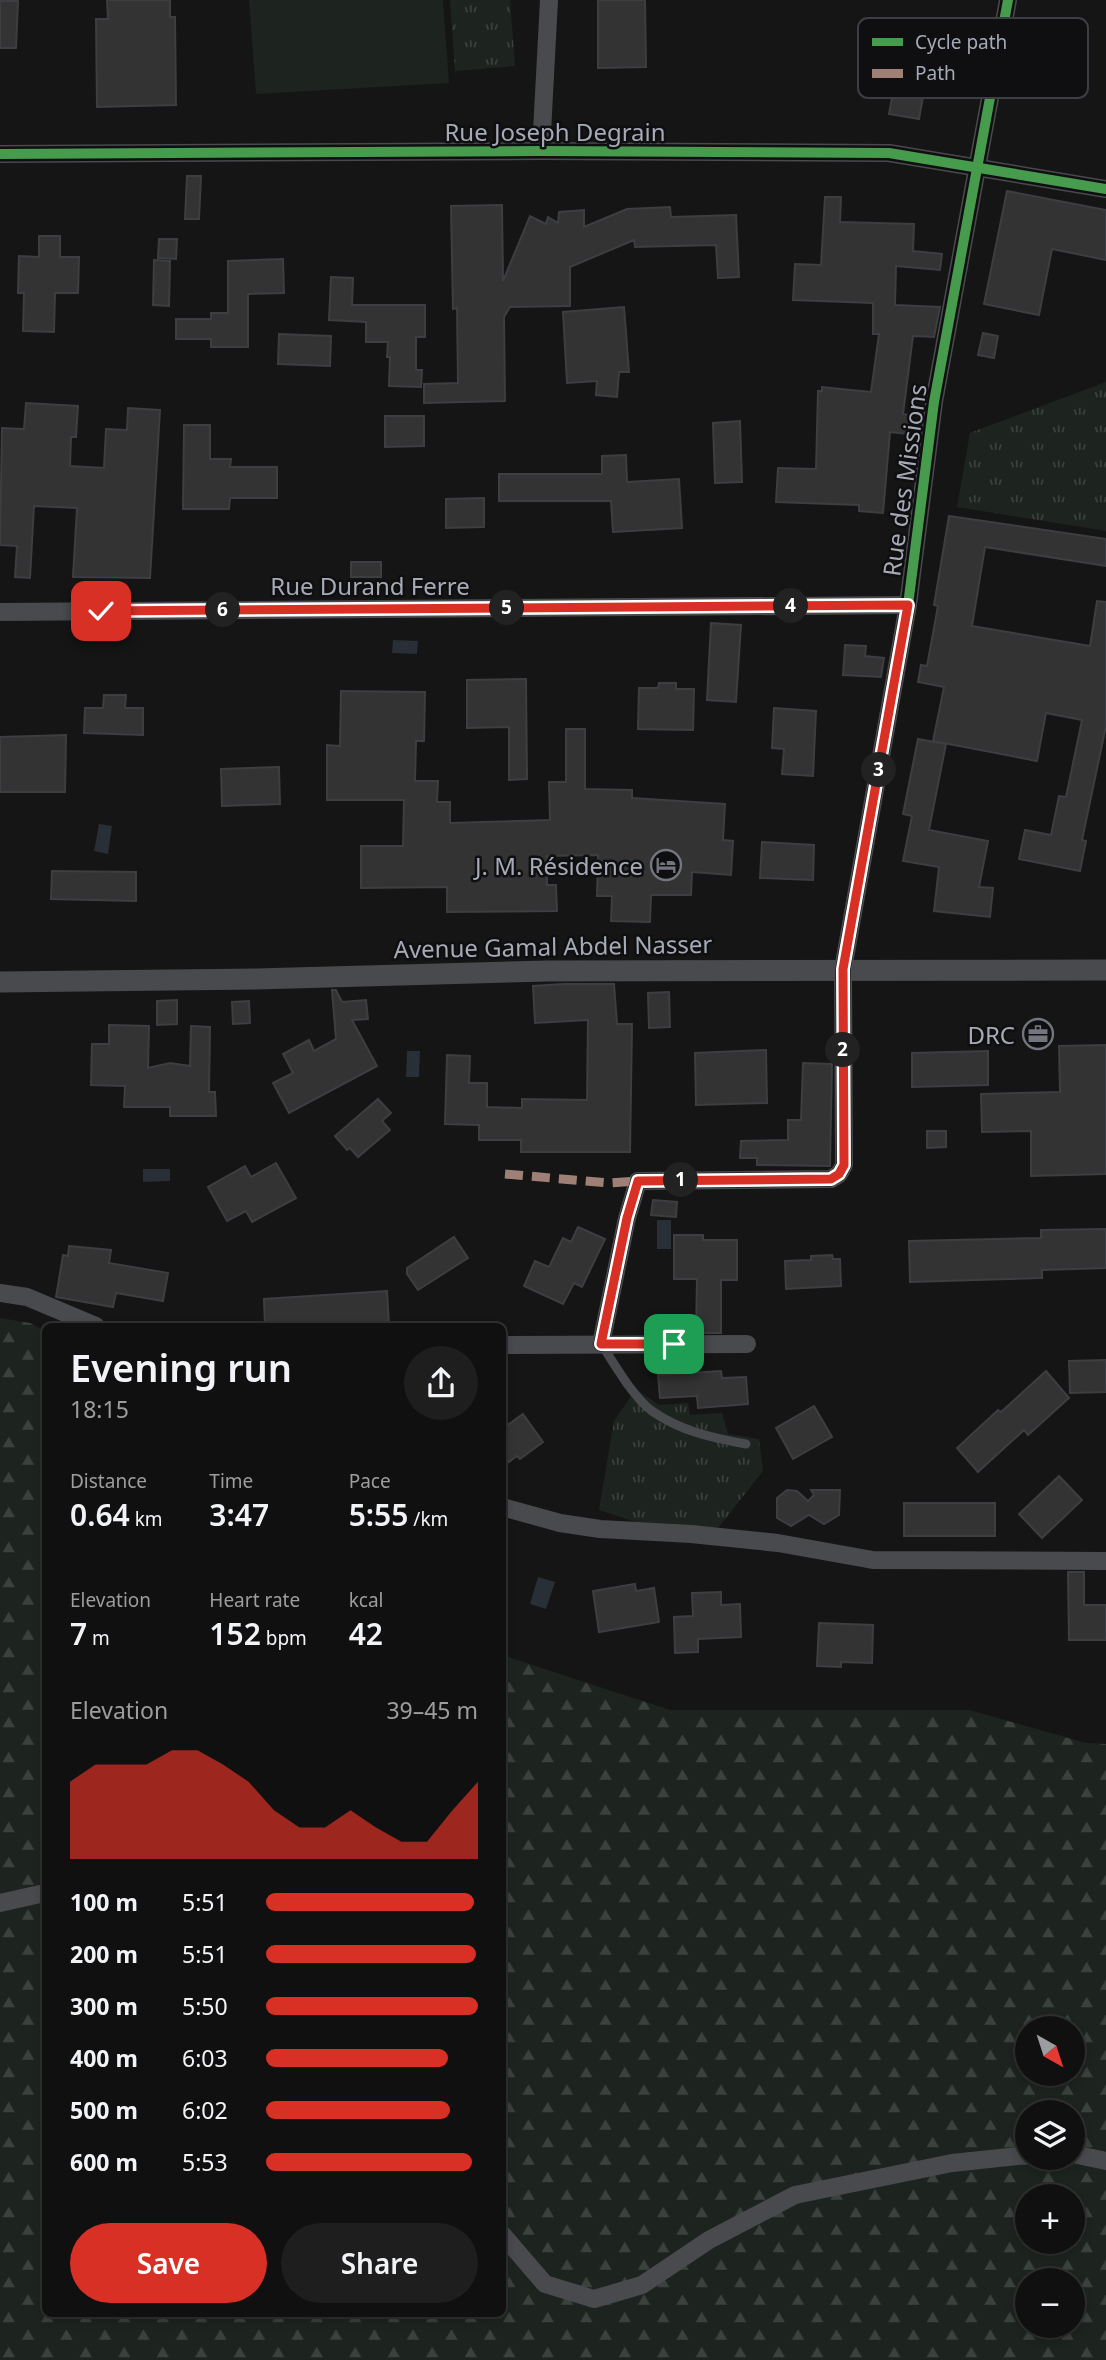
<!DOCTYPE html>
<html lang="en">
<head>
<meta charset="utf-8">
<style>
  :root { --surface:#101010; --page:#1e1e1e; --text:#f1f3f6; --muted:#9c9d9f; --line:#303030; --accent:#d93025 }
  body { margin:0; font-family:"Noto Sans",sans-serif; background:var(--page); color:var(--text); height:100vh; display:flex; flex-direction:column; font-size:26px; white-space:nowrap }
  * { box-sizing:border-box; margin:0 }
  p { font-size:23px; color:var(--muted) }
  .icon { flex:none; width:38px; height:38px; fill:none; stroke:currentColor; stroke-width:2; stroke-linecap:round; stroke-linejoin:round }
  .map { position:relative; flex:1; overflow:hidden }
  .side { position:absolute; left:42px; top:1323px; width:464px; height:994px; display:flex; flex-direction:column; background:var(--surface); border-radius:10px; box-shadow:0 4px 10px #0003,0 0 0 2px var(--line) }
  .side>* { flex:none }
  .needle { width:46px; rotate:141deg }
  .tools { position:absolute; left:1015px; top:2016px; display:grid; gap:14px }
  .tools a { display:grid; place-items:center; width:70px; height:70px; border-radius:50%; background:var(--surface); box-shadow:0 4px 10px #0003,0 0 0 2px var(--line); font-size:35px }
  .pin { position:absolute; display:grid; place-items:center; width:60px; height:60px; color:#fff; margin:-30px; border-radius:14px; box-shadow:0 4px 10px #0006 }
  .km { position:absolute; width:35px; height:35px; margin:-18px; border-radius:50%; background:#222; color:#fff; font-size:19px; line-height:35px; text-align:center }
  .round { display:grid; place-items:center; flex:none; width:74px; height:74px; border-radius:37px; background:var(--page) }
  .overview { display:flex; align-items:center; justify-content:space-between; height:119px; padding:0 28px }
  h1 { font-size:38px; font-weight:600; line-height:52px }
  .stats { display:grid; grid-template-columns:repeat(3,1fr); gap:10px; height:119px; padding:7px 28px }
  .stats div { display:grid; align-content:center }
  .stats b { font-size:30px; font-weight:600 }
  .stats small { font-size:19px; font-weight:400 }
  .stats p { font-size:19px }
  .chart { height:196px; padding:14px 28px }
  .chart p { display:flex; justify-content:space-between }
  .chart svg { width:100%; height:126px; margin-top:7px; fill:var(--accent); opacity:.7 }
  .primary-button { display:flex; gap:14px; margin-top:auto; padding:14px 28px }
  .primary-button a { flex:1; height:80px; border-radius:42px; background:var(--accent); color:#fff; font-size:28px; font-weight:600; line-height:80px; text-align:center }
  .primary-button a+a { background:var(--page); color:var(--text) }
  ul { padding:0 28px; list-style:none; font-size:23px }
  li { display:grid; grid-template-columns:112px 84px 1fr; align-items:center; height:52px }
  li i { height:18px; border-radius:9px; background:var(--accent) }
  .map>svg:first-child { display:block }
  .grass { fill:url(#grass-tufts) }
  .forest { fill:url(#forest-firs); fill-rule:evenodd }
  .garden { fill:#1d241f }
  .water { fill:#282f37 }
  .building { fill:#333334; stroke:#3d3e41; stroke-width:2 }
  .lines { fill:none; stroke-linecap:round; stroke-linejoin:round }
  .service { stroke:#494a4e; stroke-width:9 }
  .minor { stroke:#494a4e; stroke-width:18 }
  .tertiary { stroke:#494a4e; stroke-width:21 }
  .quiet { stroke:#9e8076; stroke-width:9; stroke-dasharray:18 9; stroke-linecap:butt }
  .cycleway-casing { stroke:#0f0f11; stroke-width:15 }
  .cycleway { stroke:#469c4c; stroke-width:10 }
  .route-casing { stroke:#fff; stroke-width:14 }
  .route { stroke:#d93025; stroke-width:9 }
  .labels { text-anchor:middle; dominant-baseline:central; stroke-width:5; stroke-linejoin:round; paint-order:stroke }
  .street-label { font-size:24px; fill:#a6aab6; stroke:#0f0f11 }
  .poi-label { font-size:24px; fill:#a6aab6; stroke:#0f0f11; text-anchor:end }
  .key { fill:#0f0f11; stroke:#3c3e43; stroke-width:2 }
  .key-label { font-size:19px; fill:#a6aab6 }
</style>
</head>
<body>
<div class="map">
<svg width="1106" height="2360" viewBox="0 0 1106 2360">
  <defs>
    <pattern id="grass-tufts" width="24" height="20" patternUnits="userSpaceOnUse" patternTransform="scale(1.75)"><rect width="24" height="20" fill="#1d241f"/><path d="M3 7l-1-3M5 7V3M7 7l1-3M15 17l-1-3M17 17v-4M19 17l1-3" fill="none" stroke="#3b413d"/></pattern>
    <pattern id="forest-firs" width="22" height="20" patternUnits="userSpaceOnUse" patternTransform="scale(1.75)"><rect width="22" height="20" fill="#1d241f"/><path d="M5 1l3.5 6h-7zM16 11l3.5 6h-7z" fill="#3b413d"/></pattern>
  </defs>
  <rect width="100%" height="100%" fill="#151515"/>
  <g class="grass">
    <path d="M450,0h60l5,66 -60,5z"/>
    <path d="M1106,382v149l-149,-24 13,-74z"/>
    <path d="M636,1389l23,16 29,-2 2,12 32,-2 6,21 31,5 4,32 -45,57 -76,-4 -43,-14 15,-89z"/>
  </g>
  <path class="forest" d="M0,1318l30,5 16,8v983h456v-659l168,55h299l117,33 20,1v616h-1106zM1027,2028h46v46h-46zM1027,2112h46v46h-46zM1027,2196h46v46h-46zM1027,2280h46v46h-46z"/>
  <path class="garden" d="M249,0h194l6,83 -193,11z"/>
  <g class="water">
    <path d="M393,640l25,1 -1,13 -25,-1z"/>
    <path d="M99,824l13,2 -4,28 -14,-3z"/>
    <path d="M407,1051h13l-1,26h-13z"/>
    <path d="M143,1169h27v12l-27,1z"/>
    <rect x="657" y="1220" width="14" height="29"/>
    <path d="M538,1577l17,5 -9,27 -16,-5z"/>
  </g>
  <g class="building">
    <path d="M107,0h63v17h5l1,88 -79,2 -1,-88h12z"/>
    <path d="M598,0h47l1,67 -48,1z"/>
    <path d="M0,1h18l-2,47h-16z"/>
    <path d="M888,20l41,7 -11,63 6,1 -5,28 -30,-5 10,-54 -17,-3z"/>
    <path d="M187,176h14l-2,43h-14z"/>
    <path d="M1007,191l99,19v50l-54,-11 -13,66 -55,-11z"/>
    <path d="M825,197h16l-1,25 74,2 -1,27 29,3 -2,16 -44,-4 -1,39 45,2 -6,30 -21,-1 -10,78 7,1 -2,19 -18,-2 -7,81 -24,-2v-6l-83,-3 2,-34 38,1 2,-78h4v-4l49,5 8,-58h-6v-31l-80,-3 2,-36 26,1z"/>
    <path d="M502,205l1,76 27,-65 16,8 2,-7 10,6 1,-11 25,-2v17l43,-18 43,-2 1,10 65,-2 3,62 -21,1 -2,-33 -81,2 -1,-7 -64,27v39l-60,1 -6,10 1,84 -81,2v-19l34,-1 -1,-75 -4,1 -2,-103z"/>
    <path d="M39,236h21v21h19l-1,36h-23l-1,39 -31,-1 1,-38h-6l1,-37 20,1z"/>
    <path d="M159,239h18l-1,20 -18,-1z"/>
    <path d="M283,259l1,34 -36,1v53h-37v-8h-35v-20h35v-6h17v-52z"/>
    <path d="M154,260l16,1 -1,45 -16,-1z"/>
    <path d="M331,277l22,1 -1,27h73v32h-9v33h6l-1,17 -32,-1 1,-29h-3l1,-15h-22v-20l-37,-2z"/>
    <path d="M624,307l5,65h-10l-2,25 -21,-2 1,-14 -30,2 -4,-71z"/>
    <path d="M983,333l15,3 -4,22 -16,-3z"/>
    <path d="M279,334l52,2 -1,30 -52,-2z"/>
    <path d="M26,403l52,3 -2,31h-5l-1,29 34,2 2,-39 21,1 1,-22 32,2 -10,168 -77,-1 4,-69 -43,-2 -4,72 -15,-1 2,-31 -17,-1 2,-117 22,1z"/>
    <path d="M385,416h39v30l-39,1z"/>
    <path d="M740,421l2,61 -27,1 -2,-60z"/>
    <path d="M184,425h26v34h21l-1,8h47v31h-47l-1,11h-46z"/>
    <path d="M626,455l1,27 52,-3 3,49 -69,4 -2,-31h-112v-27h103v-18z"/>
    <path d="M484,498v29l-38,1v-29z"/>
    <path d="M949,516l157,23v27l-121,-19 -13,79 118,20 7,-45 9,1v124l-24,114 4,1 -6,30 -61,-12 6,-29 26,5 8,-39 7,1 16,-77 -36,-7 -9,48 -104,-20 11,-54 -26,-5 3,-17 6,1 11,-60 -4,-1z"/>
    <rect x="351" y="562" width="30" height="15"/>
    <path d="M711,623l30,2 -5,77 -29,-2z"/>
    <path d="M845,645l21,1 -1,10 19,2 -3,19 -38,-2z"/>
    <path d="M526,679l1,100 -18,1v-53l-42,1v-48z"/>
    <path d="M659,683h17v6h18l-1,41 -55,-1 1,-41h19z"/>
    <path d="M341,691l84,1 -1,49h-8l-1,40h23l-1,21h13v21l100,-3 -1,-38h17v-53h19v60l47,1v8l93,6 -2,36 10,1 -2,34 -39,-3 -1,23h-40l-1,27 -39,-1 1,-25h-15l1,-41 -51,1v29h9l1,26 -110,1v-25l-86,1v-42h42l1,-46h-77v-55l13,1z"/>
    <path d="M104,695h22l-1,13h18v27l-59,-2 1,-25h18z"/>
    <path d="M774,708l42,3 -3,65 -31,-2 2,-25 -12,-1z"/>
    <path d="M66,735l-1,57h-65v-55z"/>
    <path d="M918,739l28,5 -17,86 59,11 -9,46 14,1 -3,29 -56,-6 5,-44 -36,-6 9,-45 -9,-2z"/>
    <path d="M279,767l1,37 -58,2 -1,-37z"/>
    <path d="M762,842l52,3 -1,35 -53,-2z"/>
    <path d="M52,871l84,1v29l-85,-2z"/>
    <path d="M564,984h50l3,40h15l-2,128h-109v-12h-42v-15l-34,-1 2,-69 23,1 -1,27h18v24l35,1v-9l65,1 1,-80 -53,3 -2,-37z"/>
    <path d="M332,990h4l6,12 24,-2 2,19 -16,1 25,46 -88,47 -16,-30 20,-10 -10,-19 26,-14 5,11 22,-12z"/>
    <path d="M669,992l1,35 -21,1 -1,-35z"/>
    <path d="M177,1000v24l-20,1v-24z"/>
    <path d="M249,1001l1,22 -17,1 -1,-22z"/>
    <path d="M109,1025l40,1 -1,42 22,-5 20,3 1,-40 19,1 -1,65h6l1,24h-46v-9h-46l1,-21 -34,-1 1,-41h17z"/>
    <path d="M1106,1045v129l-75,2v-45l-49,1 -1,-38 79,-2 -1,-46z"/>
    <path d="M766,1050l1,53 -71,2 -1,-52z"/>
    <path d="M988,1051v34l-76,2v-34z"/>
    <path d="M803,1063l29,1 -2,102 -73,-1v-7h-17l1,-17 47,-1v-20h13z"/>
    <path d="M378,1099l13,14 -9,8 8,9 -32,27 -8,-9 -3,2 -12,-14z"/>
    <path d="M927,1131h19v16l-19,1z"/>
    <path d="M276,1163l20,35 -44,24 -6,-11 -19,10 -19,-34 37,-21 6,11z"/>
    <path d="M653,1200l24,2 -1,15 -25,-2z"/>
    <path d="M578,1227l27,12 -23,48 -8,-4 -11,21 -39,-18 11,-25 14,6 14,-29 8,4z"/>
    <path d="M1106,1229v39l-64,2v8l-132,4 -1,-41 132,-3v-8z"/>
    <path d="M674,1235h29v5h34v40h-16v53h-25l1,-54h-23z"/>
    <path d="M454,1237l14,21 -50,32 -11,-16v-6z"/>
    <path d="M69,1246l42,4 -2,13 59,10 -5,28 -47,-8 -3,14 -57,-10 7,-42 5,1z"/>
    <path d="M832,1255l1,4h7l1,27 -55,3 -1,-28 26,-1v-4z"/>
    <path d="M387,1291l2,35h-124l-1,-27z"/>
    <path d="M1106,1360v32l-36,1 -1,-32z"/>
    <path d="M721,1371l1,7 24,-1 2,27 -50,4 -1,-12 -37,2 -2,-23z"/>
    <path d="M1046,1371l23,27 -41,37 -4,-5 -46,42 -21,-24 41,-38 3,2z"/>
    <path d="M814,1406l18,31 -39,22 -17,-31z"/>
    <path d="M523,1414l20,28 -23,17 -3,-3 -15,11v-38z"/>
    <path d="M1059,1476l23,24 -40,38 -23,-24z"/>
    <path d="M787,1490l10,1 11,10 6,-6 -3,-5h29l-1,25 -15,9 -15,-9 -18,11 -14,-8v-20z"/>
    <rect x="904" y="1503" width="91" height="33"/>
    <path d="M1068,1572h16v33h22v35h-37z"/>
    <path d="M635,1584l1,7 18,-3 5,34 -60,10 -6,-41z"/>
    <path d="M721,1592v13l19,-1 1,33 -43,2v13l-23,1 -1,-36 19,-1 -1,-23z"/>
    <path d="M819,1623l54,2 -1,38 -31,-1v5l-24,-1z"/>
  </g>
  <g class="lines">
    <path class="service" d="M602,1345c12,19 32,53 50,66 28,20 61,27 94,33"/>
    <g class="minor">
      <path d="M541,151l8,-151"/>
      <path d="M0,154l541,-3 348,2 217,36"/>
      <path d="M0,612l908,-7"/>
      <path d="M0,1293l27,4 69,29"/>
      <path d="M601,1344l26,-126 11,-37 193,-2 8,-5 5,-9 -1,-196 65,-364 26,-203 74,-402"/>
      <path d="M502,1345l245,-1"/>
      <path d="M502,1507l58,16 40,6 91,5 87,9 95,17 233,1"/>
      <path d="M0,1903l40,-9 6,1"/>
      <path d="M1073,2154l33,7"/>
      <path d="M502,2234l43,50 49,15 48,-14 67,-45 86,-45 157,-32 75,-8"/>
    </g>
    <path class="tertiary" d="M0,982l256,-3 291,-8 559,-1"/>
    <path class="quiet" d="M505,1174l104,9 29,-2"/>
    <g class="cycleway-casing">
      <g id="cycleway">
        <path d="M0,154l541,-3 348,2 217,36"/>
        <path d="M601,1344l26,-126 11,-37 193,-2 8,-5 5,-9 -1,-196 65,-364 26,-203 74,-402"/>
      </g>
    </g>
    <use href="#cycleway" class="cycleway"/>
  </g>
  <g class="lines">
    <g class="route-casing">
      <path id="route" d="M101,611l807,-6 -65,364 1,196 -5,9 -8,5 -193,2 -11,37 -26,126h73"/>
    </g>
    <use href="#route" class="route"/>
  </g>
  <defs>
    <g id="hotel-ring" transform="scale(1.575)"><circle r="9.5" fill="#0f0f11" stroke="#73767e" stroke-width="1.5"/><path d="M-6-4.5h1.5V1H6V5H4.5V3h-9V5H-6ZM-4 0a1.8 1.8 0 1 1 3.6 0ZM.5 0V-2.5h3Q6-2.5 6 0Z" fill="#73767e"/></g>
    <g id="office-ring" transform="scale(1.575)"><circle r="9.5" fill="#0f0f11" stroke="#73767e" stroke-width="1.5"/><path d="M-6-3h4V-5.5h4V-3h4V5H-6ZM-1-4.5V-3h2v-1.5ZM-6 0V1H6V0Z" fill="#73767e"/></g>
  </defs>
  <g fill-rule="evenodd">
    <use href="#hotel-ring" x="666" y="865"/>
    <use href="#office-ring" x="1038" y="1034"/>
  </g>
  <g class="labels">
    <g class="street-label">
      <text x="555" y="131">Rue Joseph Degrain</text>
      <text transform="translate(904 480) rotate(-82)">Rue des Missions</text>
      <text x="370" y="585">Rue Durand Ferre</text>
      <text transform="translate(553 946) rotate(-1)">Avenue Gamal Abdel Nasser</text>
    </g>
    <g class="poi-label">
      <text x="643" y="865">J. M. Résidence</text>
      <text x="1015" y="1034">DRC</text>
    </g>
  </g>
  <rect x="858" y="18" width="230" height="80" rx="10" class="key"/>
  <rect x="872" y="38" width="31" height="8" fill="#469c4c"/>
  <rect x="872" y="69" width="31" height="9" fill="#9e8076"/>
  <g class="key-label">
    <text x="915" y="49">Cycle path</text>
    <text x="915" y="80">Path</text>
  </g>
</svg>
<div class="tools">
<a><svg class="needle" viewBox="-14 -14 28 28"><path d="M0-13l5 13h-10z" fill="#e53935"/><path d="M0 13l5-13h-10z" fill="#9c9d9f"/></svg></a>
<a><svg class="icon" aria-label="layers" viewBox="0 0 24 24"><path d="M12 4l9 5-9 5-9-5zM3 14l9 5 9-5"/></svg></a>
<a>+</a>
<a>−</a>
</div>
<div class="pin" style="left:674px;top:1344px;background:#1e9e55"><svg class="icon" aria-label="arrive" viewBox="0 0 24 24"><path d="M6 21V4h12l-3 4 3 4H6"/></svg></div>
<div class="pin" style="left:101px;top:611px;background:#d93025"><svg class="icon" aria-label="check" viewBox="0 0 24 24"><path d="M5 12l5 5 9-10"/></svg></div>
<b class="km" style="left:681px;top:1180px">1</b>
<b class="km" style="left:843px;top:1050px">2</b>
<b class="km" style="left:879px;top:770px">3</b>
<b class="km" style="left:791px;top:606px">4</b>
<b class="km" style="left:507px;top:608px">5</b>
<b class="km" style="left:223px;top:610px">6</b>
<section class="side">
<div class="overview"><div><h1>Evening run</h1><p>18:15</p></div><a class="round"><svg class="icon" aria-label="share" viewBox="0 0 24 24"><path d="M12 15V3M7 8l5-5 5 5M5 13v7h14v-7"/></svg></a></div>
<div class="stats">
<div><p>Distance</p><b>0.64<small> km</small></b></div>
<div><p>Time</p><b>3:47</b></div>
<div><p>Pace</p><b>5:55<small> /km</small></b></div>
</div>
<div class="stats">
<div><p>Elevation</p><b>7<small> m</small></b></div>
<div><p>Heart rate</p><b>152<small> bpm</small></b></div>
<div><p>kcal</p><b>42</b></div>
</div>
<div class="chart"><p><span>Elevation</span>39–45 m</p>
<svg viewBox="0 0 160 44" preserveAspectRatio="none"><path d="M0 44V17L10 11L20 11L30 11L40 6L50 6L60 11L70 17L80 27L90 33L100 33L110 27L120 33L130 38L140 38L150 27L160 17V44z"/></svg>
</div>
<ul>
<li><b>100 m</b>5:51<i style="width:98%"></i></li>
<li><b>200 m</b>5:51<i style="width:99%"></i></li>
<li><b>300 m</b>5:50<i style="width:100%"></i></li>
<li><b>400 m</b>6:03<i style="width:86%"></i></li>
<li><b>500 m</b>6:02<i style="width:87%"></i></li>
<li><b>600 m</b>5:53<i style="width:97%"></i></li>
</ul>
<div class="primary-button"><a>Save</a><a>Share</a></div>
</section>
</div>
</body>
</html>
